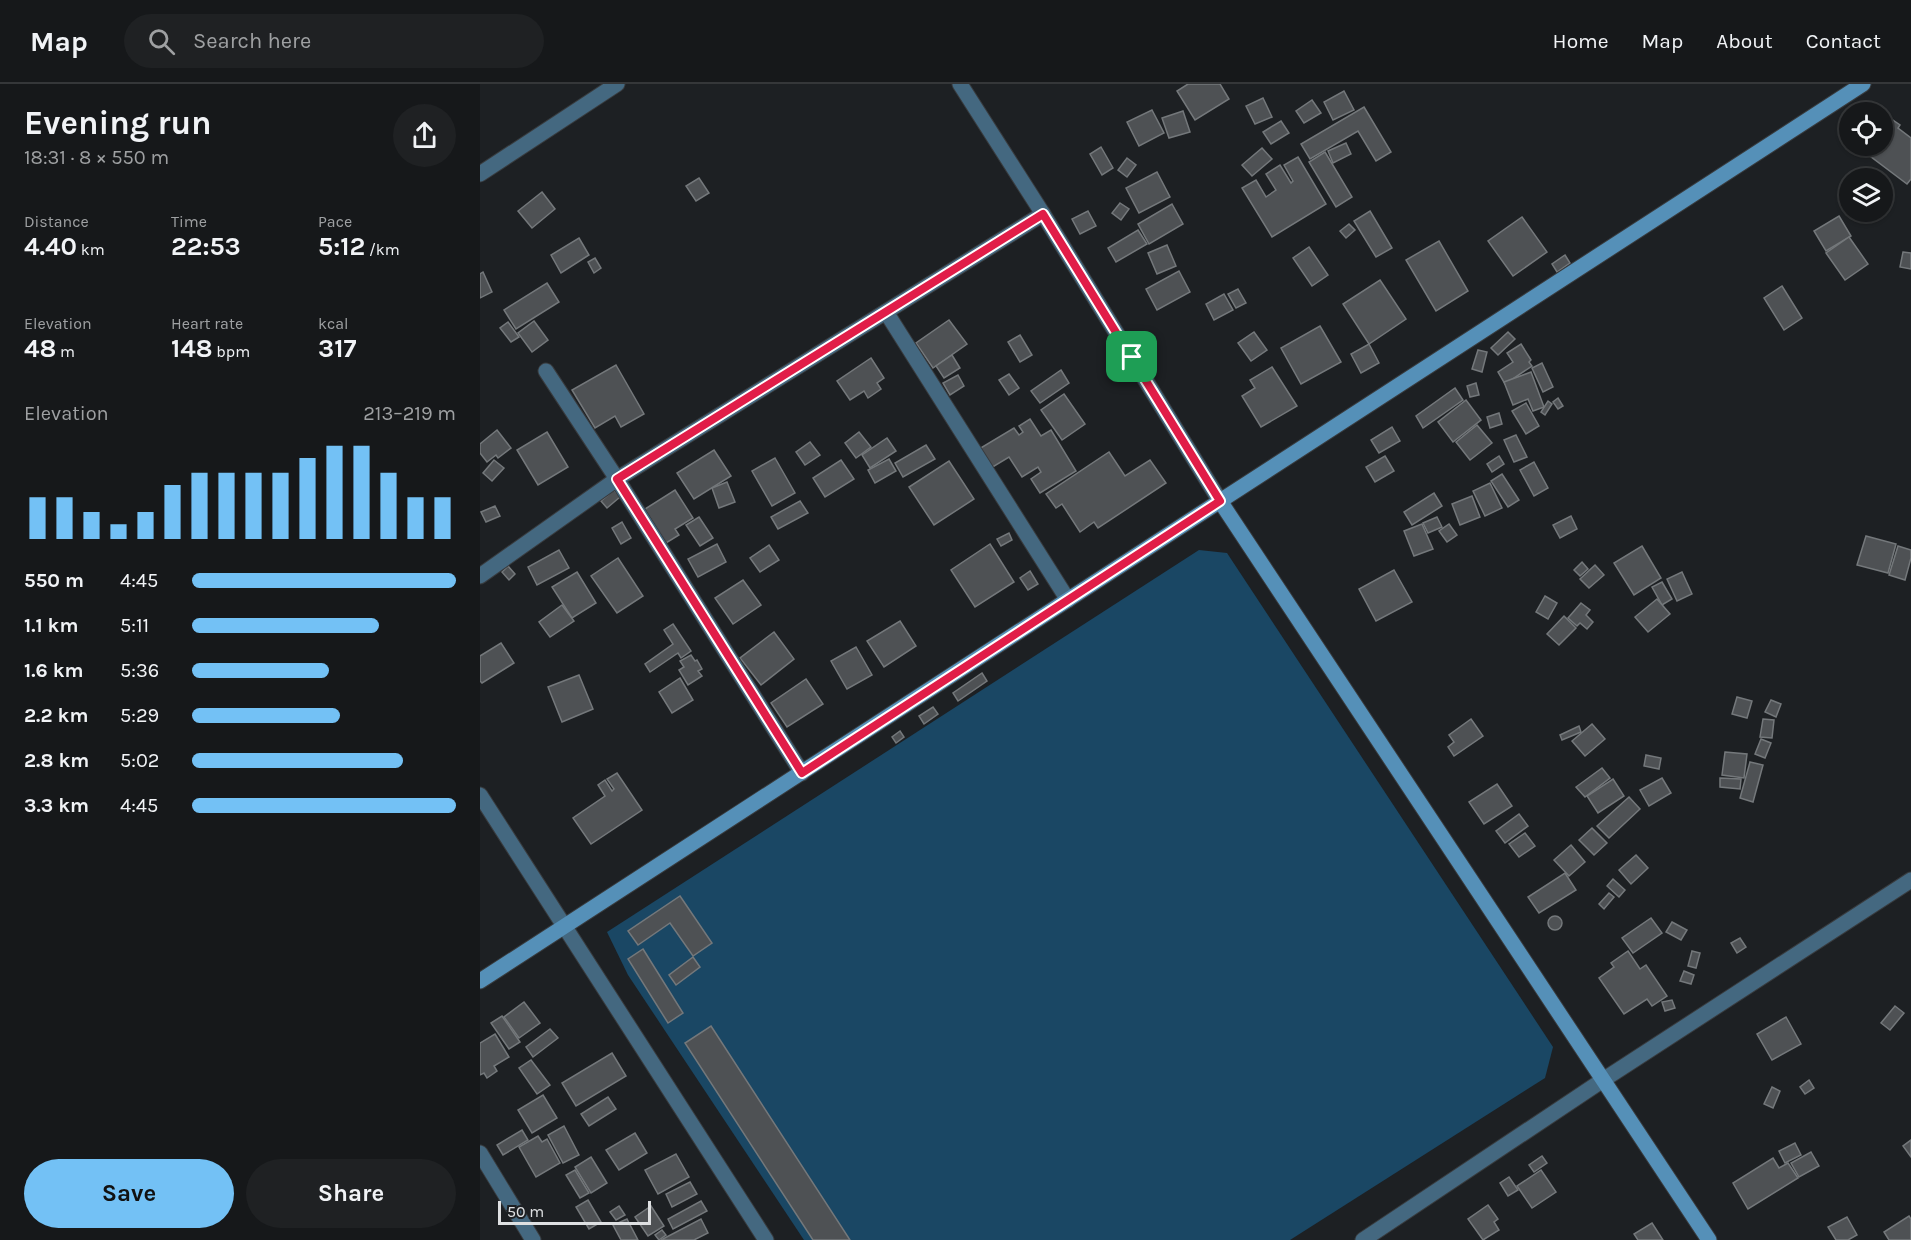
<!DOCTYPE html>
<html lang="en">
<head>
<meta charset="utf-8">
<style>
  :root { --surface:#16181a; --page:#1f2123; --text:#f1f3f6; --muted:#9ea0a2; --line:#353739; --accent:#73c1f5 }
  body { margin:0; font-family:Karla,sans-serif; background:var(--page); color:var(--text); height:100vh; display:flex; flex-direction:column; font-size:22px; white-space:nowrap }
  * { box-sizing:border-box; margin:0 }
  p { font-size:20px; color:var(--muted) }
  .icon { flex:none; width:33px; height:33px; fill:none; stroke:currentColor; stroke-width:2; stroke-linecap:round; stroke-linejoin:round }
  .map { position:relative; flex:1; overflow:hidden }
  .panel { display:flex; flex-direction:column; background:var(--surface); width:480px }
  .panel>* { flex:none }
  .fabs { position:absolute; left:1359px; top:18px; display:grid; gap:12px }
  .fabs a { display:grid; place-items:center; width:54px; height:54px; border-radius:50%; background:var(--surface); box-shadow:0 2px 4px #0004,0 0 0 2px var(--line); font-size:30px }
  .scale { position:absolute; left:18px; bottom:15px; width:153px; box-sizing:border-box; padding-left:6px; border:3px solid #dee0e2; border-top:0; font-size:16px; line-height:21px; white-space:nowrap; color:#dee0e2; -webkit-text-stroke:4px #1d2023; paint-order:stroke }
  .pin { position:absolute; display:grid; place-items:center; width:51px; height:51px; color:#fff; margin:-26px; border-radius:12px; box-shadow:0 3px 9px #0006 }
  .round { display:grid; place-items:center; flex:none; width:63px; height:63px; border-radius:32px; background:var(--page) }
  .overview { display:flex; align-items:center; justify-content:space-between; height:102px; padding:0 24px }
  h1 { font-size:33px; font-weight:700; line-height:45px }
  .metrics { display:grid; grid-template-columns:repeat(3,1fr); gap:9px; height:102px; padding:6px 24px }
  .metrics div { display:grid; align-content:center }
  .metrics b { font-size:26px; font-weight:700 }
  .metrics small { font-size:16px; font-weight:400 }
  .metrics p { font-size:16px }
  .chart { height:168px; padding:12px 24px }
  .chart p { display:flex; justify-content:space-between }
  .chart svg { width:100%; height:108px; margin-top:6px; stroke:var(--accent); stroke-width:6 }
  .button { display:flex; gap:12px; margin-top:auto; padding:12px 24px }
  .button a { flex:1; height:69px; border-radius:36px; background:var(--accent); color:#111; font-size:24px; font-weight:700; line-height:69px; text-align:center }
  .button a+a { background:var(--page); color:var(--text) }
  ul { padding:0 24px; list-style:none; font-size:20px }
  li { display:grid; grid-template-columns:96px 72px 1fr; align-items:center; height:45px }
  li i { height:15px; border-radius:8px; background:var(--accent) }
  header { display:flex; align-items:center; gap:36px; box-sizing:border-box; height:84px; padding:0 30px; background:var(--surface); border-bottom:2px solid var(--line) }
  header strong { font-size:28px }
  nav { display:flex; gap:33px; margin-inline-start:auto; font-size:21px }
  .search { width:420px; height:54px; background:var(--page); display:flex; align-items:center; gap:15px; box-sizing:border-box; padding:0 21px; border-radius:33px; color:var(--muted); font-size:22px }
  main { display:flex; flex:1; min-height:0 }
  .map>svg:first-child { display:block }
  .green { fill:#1a4764 }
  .building { fill:#4e5154; stroke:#74787b; stroke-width:1.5 }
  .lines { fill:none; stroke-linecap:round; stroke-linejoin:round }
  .street-casing { stroke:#383b3e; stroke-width:17 }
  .secondary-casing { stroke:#383b3e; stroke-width:17 }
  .street { stroke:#446880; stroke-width:15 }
  .secondary { stroke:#5590b8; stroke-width:15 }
  .route-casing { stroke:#fff; stroke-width:12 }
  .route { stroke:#e11d48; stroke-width:8 }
</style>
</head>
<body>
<header>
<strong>Map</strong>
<div class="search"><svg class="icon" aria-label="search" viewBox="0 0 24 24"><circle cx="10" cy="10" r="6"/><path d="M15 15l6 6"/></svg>Search here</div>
<nav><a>Home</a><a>Map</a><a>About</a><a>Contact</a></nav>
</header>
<main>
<section class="panel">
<div class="overview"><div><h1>Evening run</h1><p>18:31 · 8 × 550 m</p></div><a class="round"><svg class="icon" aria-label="share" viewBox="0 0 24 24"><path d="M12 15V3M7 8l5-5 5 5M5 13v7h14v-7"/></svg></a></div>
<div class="metrics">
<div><p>Distance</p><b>4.40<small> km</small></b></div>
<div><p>Time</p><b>22:53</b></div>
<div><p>Pace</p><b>5:12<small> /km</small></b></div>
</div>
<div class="metrics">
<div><p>Elevation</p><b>48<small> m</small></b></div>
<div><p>Heart rate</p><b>148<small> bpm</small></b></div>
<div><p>kcal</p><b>317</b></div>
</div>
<div class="chart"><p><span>Elevation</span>213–219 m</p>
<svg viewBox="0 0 160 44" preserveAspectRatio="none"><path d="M5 44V27M15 44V27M25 44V33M35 44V38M45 44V33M55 44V22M65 44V17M75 44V17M85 44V17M95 44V17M105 44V11M115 44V6M125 44V6M135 44V17M145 44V27M155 44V27"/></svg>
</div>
<ul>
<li><b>550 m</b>4:45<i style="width:100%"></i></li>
<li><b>1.1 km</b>5:11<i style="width:71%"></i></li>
<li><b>1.6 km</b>5:36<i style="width:52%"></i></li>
<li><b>2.2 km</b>5:29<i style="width:56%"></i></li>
<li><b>2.8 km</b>5:02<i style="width:80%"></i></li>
<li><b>3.3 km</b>4:45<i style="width:100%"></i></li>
</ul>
<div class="button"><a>Save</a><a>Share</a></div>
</section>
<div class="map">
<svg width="1431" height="1156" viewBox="0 0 1431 1156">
  <rect width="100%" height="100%" fill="#1d2023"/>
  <path class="green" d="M719,466l28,3 326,494 -8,31 -255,162h-486l-176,-265 -21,-43z"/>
  <g class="building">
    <path d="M708,0h32l9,15 -34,21 -18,-29z"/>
    <path d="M864,7l10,19 -21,10 -9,-18z"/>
    <path d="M783,14l9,19 -17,7 -9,-18z"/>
    <path d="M832,16l9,13 -17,10 -8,-12z"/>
    <path d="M884,23l27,45 -15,9 -18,-30 -48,28 -9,-15z"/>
    <path d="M672,26l12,23 -25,13 -12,-24z"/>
    <path d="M703,27l7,21 -21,6 -7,-20z"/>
    <path d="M1407,32l13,9 -2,3 13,10v41l-4,5 -45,-34 3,-4h17v-24z"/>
    <path d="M801,37l8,12 -18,11 -8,-12z"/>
    <path d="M866,59l5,11 -18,9 -5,-12z"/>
    <path d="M621,63l12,21 -11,7 -12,-21z"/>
    <path d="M782,64l10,11 -20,17 -10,-11z"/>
    <path d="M845,68l27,45 -16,10 -27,-45z"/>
    <path d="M818,73l28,47 -54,33 -30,-49 14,-8 10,17 10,-7 -10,-16 14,-9 11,18 2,-2 -9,-16z"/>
    <path d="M647,74l9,7 -9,12 -9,-7z"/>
    <path d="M677,88l13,25 -31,16 -13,-25z"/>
    <path d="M219,94l10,15 -13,8 -10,-15z"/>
    <path d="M62,108l13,17 -23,19 -14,-17z"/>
    <path d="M640,119l9,6 -8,11 -9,-7z"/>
    <path d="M692,120l11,20 -34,20 -11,-20z"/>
    <path d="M608,127l8,15 -16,8 -8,-15z"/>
    <path d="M890,127l22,37 -16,9 -22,-36z"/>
    <path d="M1359,132l12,20 -25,15 -12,-20z"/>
    <path d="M1042,133l25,35 -34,24 -25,-35z"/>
    <path d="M869,140l6,6 -9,8 -6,-7z"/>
    <path d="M658,146l9,14 -31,18 -8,-14z"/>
    <path d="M1369,153l19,27 -23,16 -19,-27z"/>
    <path d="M99,154l10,17 -28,18 -10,-18z"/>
    <path d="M959,157l29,50 -32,20 -30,-51z"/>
    <path d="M687,161l9,21 -19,8 -9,-21z"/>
    <path d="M829,163l19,28 -16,11 -19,-28z"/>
    <path d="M1423,168l8,1v16l-11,-2z"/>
    <path d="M1085,171l5,8 -13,9 -5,-8z"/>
    <path d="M115,174l6,10 -7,5 -6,-11z"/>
    <path d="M699,187l11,21 -33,18 -11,-21z"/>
    <path d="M3,188l9,20 -12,6v-24z"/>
    <path d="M900,196l26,39 -37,25 -26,-40z"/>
    <path d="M67,199l12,19 -43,27 -12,-19z"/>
    <path d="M1302,202l20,32 -18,12 -20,-32z"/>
    <path d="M758,205l8,14 -10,5 -8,-14z"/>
    <path d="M744,210l9,16 -19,10 -8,-16z"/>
    <path d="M469,236l18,24 -34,24 -17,-25z"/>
    <path d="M54,237l14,19 -16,12 -14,-19z"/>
    <path d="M28,238l11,15 -8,5 -11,-14z"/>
    <path d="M840,242l21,36 -40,22 -20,-36z"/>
    <path d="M774,248l13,18 -16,11 -13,-18z"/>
    <path d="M1028,248l7,7 -17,16 -7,-7z"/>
    <path d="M540,251l12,20 -12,7 -12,-20z"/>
    <path d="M889,260l10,19 -18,10 -10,-19z"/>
    <path d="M1041,260l10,16 -2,2 3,4 -27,18 -7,-12 15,-10 -6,-9z"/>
    <path d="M998,266l9,2 -5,20 -10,-3z"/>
    <path d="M472,271l8,13 -16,10 -8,-12z"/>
    <path d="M391,274l13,20 -7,5 4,6 -13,9 -4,-7 -14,9 -13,-19z"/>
    <path d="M1062,279l11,24 -10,5 -11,-24z"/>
    <path d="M136,281l28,49 -23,13 -6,-11 -20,12 -23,-38z"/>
    <path d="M792,283l25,39 -36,21 -19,-31 13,-8 -5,-8z"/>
    <path d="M581,286l8,13 -29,20 -9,-12z"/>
    <path d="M1051,288l13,35 -11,4 -5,-12 -15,6 -9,-23z"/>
    <path d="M529,290l10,14 -10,7 -10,-15z"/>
    <path d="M478,291l6,11 -14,9 -7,-12z"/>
    <path d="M996,299l3,12 -9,2 -3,-11z"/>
    <path d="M975,304l8,12 -40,28 -7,-12z"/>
    <path d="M584,310l21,30 -23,16 -21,-30z"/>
    <path d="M1078,314l5,8 -5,3 -5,-7z"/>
    <path d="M986,316l15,20 -28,22 -15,-20z"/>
    <path d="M1068,317l4,3 -7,11 -4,-3z"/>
    <path d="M1046,319l13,23 -13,8 -14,-23z"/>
    <path d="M1019,329l3,11 -12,4 -3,-11z"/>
    <path d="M550,335l11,17 10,-6 25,41 -36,22 -9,-14 10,-7 -3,-5 -16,10 -13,-20 -18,11 -12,-19 35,-21 5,7 4,-3 -4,-6z"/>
    <path d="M997,341l15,18 -22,17 -14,-18z"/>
    <path d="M912,343l8,14 -21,12 -8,-13z"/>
    <path d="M17,346l14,18 -13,10 -2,-3 -9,7 -7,-9v-9z"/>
    <path d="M67,348l21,35 -30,18 -21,-35z"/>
    <path d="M379,348l12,15 -15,11 -11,-15z"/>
    <path d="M1036,351l11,22 -13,5 -10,-22z"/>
    <path d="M407,354l9,13 -26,17 -8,-13z"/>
    <path d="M330,358l10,13 -15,10 -9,-13z"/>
    <path d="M446,361l9,14 -32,18 -8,-14z"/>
    <path d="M234,366l17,26 -37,23 -17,-26z"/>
    <path d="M629,368l16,24 25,-16 16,23 -68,45 -4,-6 -14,10 -18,-28 -6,4 -10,-14z"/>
    <path d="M905,372l9,15 -19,11 -9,-15z"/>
    <path d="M1019,372l5,8 -12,8 -5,-8z"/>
    <path d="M295,374l20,35 -23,13 -20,-35z"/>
    <path d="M409,375l7,12 -21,12 -7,-13z"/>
    <path d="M14,376l10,8 -12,13 -9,-8z"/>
    <path d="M361,376l13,19 -29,18 -12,-19z"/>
    <path d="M469,377l25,38 -40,26 -25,-38z"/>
    <path d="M1054,378l14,26 -14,8 -14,-26z"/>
    <path d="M1022,390l17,26 -11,7 -17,-26z"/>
    <path d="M247,398l8,20 -16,6 -7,-20z"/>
    <path d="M1010,399l12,25 -17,8 -12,-25z"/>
    <path d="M134,406l6,7 -13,11 -6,-7z"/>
    <path d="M195,406l18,28 -18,11 4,6 -13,8 -21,-34z"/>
    <path d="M954,409l8,13 -30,19 -8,-13z"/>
    <path d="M992,412l8,21 -20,8 -8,-21z"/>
    <path d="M320,417l8,12 -30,16 -7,-12z"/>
    <path d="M15,422l5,10 -14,6 -5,-10z"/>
    <path d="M1091,432l6,13 -17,9 -7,-13z"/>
    <path d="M219,433l14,21 -13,8 -14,-21z"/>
    <path d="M957,433l5,10 -14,6 -5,-10z"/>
    <path d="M142,438l9,16 -10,6 -9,-16z"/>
    <path d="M942,440l11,25 -19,7 -10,-25z"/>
    <path d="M969,440l8,11 -10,7 -8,-11z"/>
    <path d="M529,449l3,7 -11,6 -4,-7z"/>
    <path d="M1386,452l30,8 -8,29 -31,-8z"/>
    <path d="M237,460l9,18 -28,15 -10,-18z"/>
    <path d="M510,460l24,38 -39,25 -24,-37z"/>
    <path d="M289,461l10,15 -19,12 -10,-14z"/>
    <path d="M1162,462l19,32 -27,17 -20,-32z"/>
    <path d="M1418,462l13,4v8l-6,22 -16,-5z"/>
    <path d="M79,466l10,18 -32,17 -9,-18z"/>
    <path d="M138,474l25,38 -26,17 -26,-37z"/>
    <path d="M1102,478l6,7 -8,7 -6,-6z"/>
    <path d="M1115,481l9,10 -15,13 -9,-9z"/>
    <path d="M28,482l7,8 -6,6 -7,-8z"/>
    <path d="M914,486l18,32 -36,19 -17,-32z"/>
    <path d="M550,487l8,13 -10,6 -8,-12z"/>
    <path d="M97,488l19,31 -24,15 -20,-31z"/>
    <path d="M1202,488l10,22 -15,7 -10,-22z"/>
    <path d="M263,496l18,25 -28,19 -18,-26z"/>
    <path d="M1182,498l10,17 -10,6 -10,-18z"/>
    <path d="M1065,512l12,7 -9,16 -12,-7z"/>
    <path d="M1177,515l13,15 -22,18 -13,-15z"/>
    <path d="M1101,519l9,7 -4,5 7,7 -6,7 -7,-6 -3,3 -9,-8z"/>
    <path d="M82,521l12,16 -24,16 -11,-15z"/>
    <path d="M1084,532l12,12 -17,17 -12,-11z"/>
    <path d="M420,537l16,25 -32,21 -17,-26z"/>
    <path d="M193,540l18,27 -10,7 -3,-5 -28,19 -5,-8 28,-20 -9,-14z"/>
    <path d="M294,548l20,27 -33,26 -21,-27z"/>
    <path d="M21,559l13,20 -32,20 -2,-2v-25z"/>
    <path d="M376,563l16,28 -25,14 -16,-28z"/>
    <path d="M211,571l4,6 2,-1 5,9 -4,2 4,5 -14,9 -9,-15 5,-3 -4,-6z"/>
    <path d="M502,589l5,8 -29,20 -5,-8z"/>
    <path d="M99,591l14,34 -31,13 -14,-35z"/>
    <path d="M200,594l13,22 -21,13 -13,-21z"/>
    <path d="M326,595l17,25 -36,23 -16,-24z"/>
    <path d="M1257,613l15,4 -5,17 -15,-4z"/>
    <path d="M1291,616l10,4 -5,13 -11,-5z"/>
    <path d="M453,623l5,7 -14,10 -5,-8z"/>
    <path d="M991,635l12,17 -29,20 -6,-9 6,-5 -5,-7z"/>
    <path d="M1283,635l11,1 -2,18 -12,-1z"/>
    <path d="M1112,640l13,15 -20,17 -13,-15z"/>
    <path d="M1099,642l2,6 -19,8 -2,-5z"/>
    <path d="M420,647l4,6 -8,6 -4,-6z"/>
    <path d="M1281,655l10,4 -6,15 -10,-4z"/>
    <path d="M1245,668l22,2 -3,24 -22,-3z"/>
    <path d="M1166,671l15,3 -2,11 -15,-3z"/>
    <path d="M1270,678l13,3 -10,37 -13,-4z"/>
    <path d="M1122,684l8,10 -25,19 -9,-10z"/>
    <path d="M137,689l25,37 -51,34 -18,-26 32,-22 -7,-11 7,-5 7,11 2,-2 -7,-10z"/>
    <path d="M1182,694l9,15 -22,13 -9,-16z"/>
    <path d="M1240,694l21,1 -1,10 -20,-2z"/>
    <path d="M1133,695l11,17 -26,17 -11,-17z"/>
    <path d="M1017,700l15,22 -28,18 -15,-22z"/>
    <path d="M1149,713l11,12 -31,29 -12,-12z"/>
    <path d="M1039,730l9,12 -23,17 -9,-12z"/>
    <path d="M1112,744l15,15 -13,12 -15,-15z"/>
    <path d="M1045,749l10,13 -16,11 -10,-13z"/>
    <path d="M1091,761l14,17 -16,14 -15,-16z"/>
    <path d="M1156,771l12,13 -17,16 -12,-14z"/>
    <path d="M1085,789l11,17 -37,23 -11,-16z"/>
    <path d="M1133,795l12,11 -6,7 -12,-11z"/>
    <path d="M1129,809l5,4 -10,12 -5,-5z"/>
    <path d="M200,812l32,47 -19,13 -23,-33 -32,22 -10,-14z"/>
    <circle cx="1075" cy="839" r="7"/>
    <path d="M1171,834l11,15 -29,20 -11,-15z"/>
    <path d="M1192,838l15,8 -6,10 -15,-8z"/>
    <path d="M1260,854l6,9 -9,6 -6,-10z"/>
    <path d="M163,865l40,64 -15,10 -40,-64z"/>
    <path d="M1148,867l12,18 6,-4 21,31 -15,10 -5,-7 -23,15 -25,-36 15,-11 -3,-4z"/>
    <path d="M1212,867l8,2 -4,15 -8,-2z"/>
    <path d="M213,873l7,10 -24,18 -7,-10z"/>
    <path d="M1204,887l10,4 -3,9 -11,-3z"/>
    <path d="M1192,916l3,8 -10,3 -3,-9z"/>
    <path d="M44,918l16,21 -21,15 -15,-21z"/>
    <path d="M1415,922l9,7 -14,17 -9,-7z"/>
    <path d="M22,932l18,26 -11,7 -18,-26z"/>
    <path d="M1306,933l15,27 -29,16 -15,-26z"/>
    <path d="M231,942l139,214h-37l-128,-197z"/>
    <path d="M70,945l8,9 -25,19 -7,-10z"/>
    <path d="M15,950l14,23 -15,9 3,5 -10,7 -3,-5 -4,2v-32z"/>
    <path d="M132,969l14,23 -50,30 -14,-23z"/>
    <path d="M51,976l19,25 -13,9 -18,-26z"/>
    <path d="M1329,996l5,8 -9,6 -5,-7z"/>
    <path d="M1292,1003l8,4 -7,17 -9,-4z"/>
    <path d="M63,1011l14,23 -25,15 -14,-23z"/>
    <path d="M128,1013l8,12 -27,17 -8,-12z"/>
    <path d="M84,1042l15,29 -16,8 -15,-28z"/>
    <path d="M42,1046l6,10 -25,15 -6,-10z"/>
    <path d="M155,1049l12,20 -28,17 -13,-20z"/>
    <path d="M58,1052l4,6 5,-3 13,24 -24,14 -17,-30z"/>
    <path d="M1431,1056v17l-8,-11z"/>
    <path d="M1315,1059l6,12 -16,8 -6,-12z"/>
    <path d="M1331,1068l8,14 -20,11 -8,-14z"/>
    <path d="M196,1070l13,23 -31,17 -13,-24z"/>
    <path d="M1062,1072l5,7 -13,9 -5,-7z"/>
    <path d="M111,1073l16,26 -16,10 -16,-26z"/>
    <path d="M1293,1074l6,10 9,-5 10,15 -50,31 -15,-26z"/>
    <path d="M95,1086l14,23 -9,5 -14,-23z"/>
    <path d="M1061,1086l15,22 -24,16 -15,-22z"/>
    <path d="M1029,1093l9,13 -10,6 -8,-13z"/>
    <path d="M210,1098l7,12 -25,13 -6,-13z"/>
    <path d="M108,1116l13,22 -12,7 -13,-22z"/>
    <path d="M221,1117l6,10 -34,18 -5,-10z"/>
    <path d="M1008,1121l10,14 -4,3 5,8 -16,10 -15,-21z"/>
    <path d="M139,1122l6,9 -9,5 -6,-8z"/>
    <path d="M171,1122l13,20 -16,10 -13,-19z"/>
    <path d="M1429,1132l2,3v21h-22l-5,-8z"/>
    <path d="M1367,1133l10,18 -9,5h-12l-8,-13z"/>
    <path d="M147,1135l11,21h-17l-8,-15z"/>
    <path d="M221,1135l7,14 -14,7h-33z"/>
    <path d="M1172,1139l11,17h-25l-4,-6z"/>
    <path d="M182,1146l4,5 -7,5 -4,-5z"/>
  </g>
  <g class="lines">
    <g class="street-casing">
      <g id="street">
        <path d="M480,0l83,130 177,287"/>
        <path d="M0,90l137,-90"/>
        <path d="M406,228l182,288"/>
        <path d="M66,287l71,108 185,294"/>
        <path d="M0,492l137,-97 426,-265"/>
        <path d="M0,711l286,445"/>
        <path d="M0,1069l53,87"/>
        <path d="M883,1156l240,-160 308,-200"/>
      </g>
    </g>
    <g class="secondary-casing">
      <g id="secondary">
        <path d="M740,417l489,739"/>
        <path d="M0,897l1383,-897"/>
      </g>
    </g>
    <use href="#street" class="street"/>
    <use href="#secondary" class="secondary"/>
  </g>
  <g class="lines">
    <g class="route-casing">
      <path id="route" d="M563,130l177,287 -418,272 -185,-294z"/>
    </g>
    <use href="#route" class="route"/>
  </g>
</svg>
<div class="fabs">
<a><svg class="icon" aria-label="locate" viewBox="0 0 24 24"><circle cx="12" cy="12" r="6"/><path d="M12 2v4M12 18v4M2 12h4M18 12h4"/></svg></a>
<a><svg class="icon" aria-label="layers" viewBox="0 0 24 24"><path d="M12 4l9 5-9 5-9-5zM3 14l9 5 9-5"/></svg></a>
</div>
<div class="scale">50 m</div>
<div class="pin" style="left:652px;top:273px;background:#1e9e55"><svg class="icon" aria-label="arrive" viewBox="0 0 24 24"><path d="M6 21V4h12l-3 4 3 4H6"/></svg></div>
</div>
</main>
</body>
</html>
